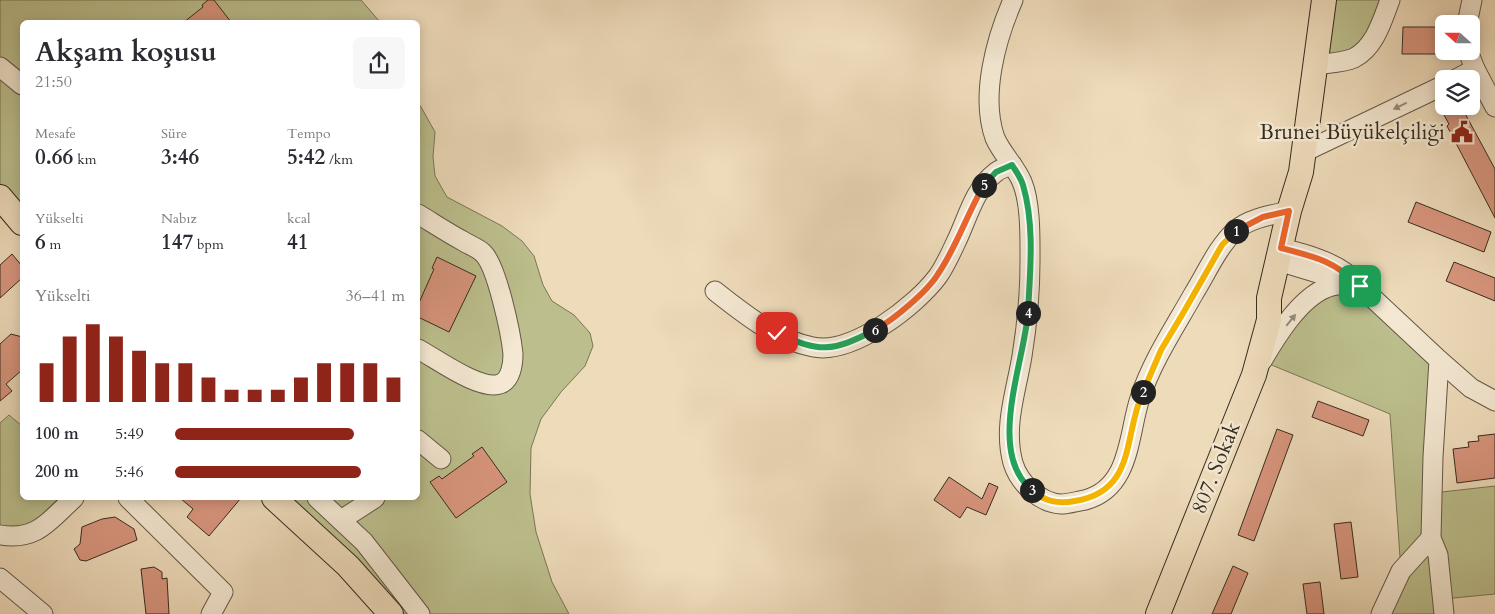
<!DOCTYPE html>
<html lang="tr">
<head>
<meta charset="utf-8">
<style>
  :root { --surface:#fff; --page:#f7f7f7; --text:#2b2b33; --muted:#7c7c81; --accent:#8f2418 }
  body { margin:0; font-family:Cardo,serif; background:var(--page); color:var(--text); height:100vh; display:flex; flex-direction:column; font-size:19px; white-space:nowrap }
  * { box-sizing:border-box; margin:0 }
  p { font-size:16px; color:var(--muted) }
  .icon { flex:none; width:28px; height:28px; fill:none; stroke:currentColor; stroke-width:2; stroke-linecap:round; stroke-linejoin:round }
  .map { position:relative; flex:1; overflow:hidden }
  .side { position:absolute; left:20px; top:20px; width:400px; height:480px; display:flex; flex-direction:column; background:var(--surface); border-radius:8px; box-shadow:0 2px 12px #0003 }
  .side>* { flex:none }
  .needle { width:32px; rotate:291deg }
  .buttons { position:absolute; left:1435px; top:15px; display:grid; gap:10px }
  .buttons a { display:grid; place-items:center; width:45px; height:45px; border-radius:8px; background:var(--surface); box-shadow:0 2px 12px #0003; font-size:25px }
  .pin { position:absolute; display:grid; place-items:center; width:42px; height:42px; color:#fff; margin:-21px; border-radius:10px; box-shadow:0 2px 8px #0006 }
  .km { position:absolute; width:25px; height:25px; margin:-12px; border-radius:50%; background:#222; color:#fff; font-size:14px; line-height:25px; text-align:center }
  .round { display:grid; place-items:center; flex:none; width:52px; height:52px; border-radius:8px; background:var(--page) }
  .headline { display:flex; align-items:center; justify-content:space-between; height:85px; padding:0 15px }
  h1 { font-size:28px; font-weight:700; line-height:38px }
  .stats { display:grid; grid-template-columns:repeat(3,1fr); gap:8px; height:85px; padding:5px 15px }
  .stats div { display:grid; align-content:center }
  .stats b { font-size:21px; font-weight:700 }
  .stats small { font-size:14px; font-weight:400 }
  .stats p { font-size:14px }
  .chart { height:140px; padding:10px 15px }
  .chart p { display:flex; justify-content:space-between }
  .chart svg { width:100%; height:90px; margin-top:5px; stroke:var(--accent); stroke-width:6 }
  ul { padding:0 15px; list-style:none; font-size:16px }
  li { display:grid; grid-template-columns:80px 60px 1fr; align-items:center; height:38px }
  li i { height:12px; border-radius:6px; background:var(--accent) }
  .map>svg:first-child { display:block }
  .green { fill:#bcbf8d; stroke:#797657 }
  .building { fill:#d8957d; stroke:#362c21 }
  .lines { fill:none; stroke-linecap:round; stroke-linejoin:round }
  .minor-casing { stroke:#645847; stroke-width:21 }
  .major-casing { stroke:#362c21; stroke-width:26 }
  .minor { stroke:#f4e8d2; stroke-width:19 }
  .major { stroke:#eedbba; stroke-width:24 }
  .oneway { fill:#958a7a }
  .split-1-casing { stroke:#fff; stroke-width:10 }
  .split-2-casing { stroke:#fff; stroke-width:10 }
  .split-3-casing { stroke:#fff; stroke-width:10 }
  .split-4-casing { stroke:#fff; stroke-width:10 }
  .split-5-casing { stroke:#fff; stroke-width:10 }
  .split-6-casing { stroke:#fff; stroke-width:10 }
  .split-7-casing { stroke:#fff; stroke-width:10 }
  .split-1 { stroke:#f0652b; stroke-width:6 }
  .split-2 { stroke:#f5b400; stroke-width:6 }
  .split-3 { stroke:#f5b400; stroke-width:6 }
  .split-4 { stroke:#22a559; stroke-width:6 }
  .split-5 { stroke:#22a559; stroke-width:6 }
  .split-6 { stroke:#f0652b; stroke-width:6 }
  .split-7 { stroke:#22a559; stroke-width:6 }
  .labels { text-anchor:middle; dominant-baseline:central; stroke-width:5; stroke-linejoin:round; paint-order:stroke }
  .poi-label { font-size:21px; fill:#362c21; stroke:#f4e8d2; text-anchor:end }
  .street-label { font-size:21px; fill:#362c21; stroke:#f4e8d2 }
</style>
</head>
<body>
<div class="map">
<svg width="1495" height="614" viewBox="0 0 1495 614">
  <rect width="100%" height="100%" fill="#eedbba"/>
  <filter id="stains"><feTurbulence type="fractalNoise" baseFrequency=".004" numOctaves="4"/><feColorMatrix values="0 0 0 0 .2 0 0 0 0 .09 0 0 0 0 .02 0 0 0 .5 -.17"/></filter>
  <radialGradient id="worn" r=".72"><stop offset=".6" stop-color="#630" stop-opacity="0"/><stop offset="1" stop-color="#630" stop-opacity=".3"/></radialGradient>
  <g class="green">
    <path d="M0,0h361l19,22h-358v201l-22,-26z"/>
    <path d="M1324,0h66l-19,44 -56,21z"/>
    <path d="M418,103l3,4 14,25 -2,25 2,19 12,21 55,29 20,15 12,15 9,29 9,16 22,14 16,18 3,13 -8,20 -24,26 -20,27 -10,29 -1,46 6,38 16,50 17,32h-178l-117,-116h144z"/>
    <path d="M1344,284l95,76 -6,133 62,-7v108l-52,5 1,15h-63l20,-43 -11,-157 -128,-53 27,-40z"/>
    <path d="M9,415l13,11v72h37l-30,29 -29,-1v-103z"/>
  </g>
  <g class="building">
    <path d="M208,0h6l17,22h-47l19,-15 -1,-2z"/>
    <path d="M1403,27h35v27h-36z"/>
    <path d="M1439,106h22l34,63v49l-48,-92 2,-2z"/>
    <path d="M1416,202l75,30 -7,20 -76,-30z"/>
    <path d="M12,254l10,12v12l-22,20v-33z"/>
    <path d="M437,257l39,19 -27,56 -31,-15v-12l16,-36 -2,-1z"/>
    <path d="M1454,262l41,16v23l-49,-20z"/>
    <path d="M11,334l11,3v33l-16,14 6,7 -12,10v-57z"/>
    <path d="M1318,401l51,19 -6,16 -51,-19z"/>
    <path d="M1277,429l16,6 -39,106 -16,-6z"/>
    <path d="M1495,434v44l-38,5 -4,-34 16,-2 -1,-5 11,-1 -1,-5z"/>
    <path d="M482,447l25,35 -51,36 -26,-36 9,-6 3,3 32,-23 -2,-2z"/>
    <path d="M949,477l33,22 7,-16 9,4 -12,28 -19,-8 -7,11 -26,-18z"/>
    <path d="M180,498h61l-32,38 -22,-19 6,-8z"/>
    <path d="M115,517l19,12 3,11 -51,21 -6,-1 -6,-11 6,-5 2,-17 20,-8z"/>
    <path d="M1351,522l7,55 -17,2 -7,-55z"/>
    <path d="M1233,566l15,7 -17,41h-19z"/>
    <path d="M154,567l8,5v7l5,-1 2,36h-23l-5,-45z"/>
    <path d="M1320,582l4,32h-17l-4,-30z"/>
  </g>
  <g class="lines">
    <g class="minor-casing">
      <g id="minor">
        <path d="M1013,0c-17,39 -33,96 -18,138 7,16 21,29 27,44 9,21 8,58 8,80 0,32 -3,63 -8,94 -6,36 -19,71 -9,107 6,20 27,40 48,41 7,0 17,-3 24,-4 46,-12 43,-66 55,-102 12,-37 35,-71 54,-105 13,-21 24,-47 42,-63 14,-12 36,-15 53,-19"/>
        <path d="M1467,24l5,-24"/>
        <path d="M1468,51l7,18 20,38"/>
        <path d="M1315,65c12,-2 28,-2 39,-7 21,-11 28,-37 36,-58"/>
        <path d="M0,67l22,18"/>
        <path d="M1456,79l19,-10"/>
        <path d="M1304,152l140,-67"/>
        <path d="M418,214c15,9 30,19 45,27 6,4 15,7 20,12 14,13 28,81 30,101 0,10 -2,26 -13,30 -20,7 -63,-25 -82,-35"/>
        <path d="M1281,248c23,6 45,11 65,25l93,87 32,28 24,13"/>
        <path d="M1278,261l69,21"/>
        <path d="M715,291c28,22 61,49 98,56 39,8 103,-41 125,-71 7,-10 13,-23 18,-34 11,-22 18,-53 39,-69 4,-4 12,-6 17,-8"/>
        <path d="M1439,360l-6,97 -2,81 7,17 6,59"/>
        <path d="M1262,361c14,-24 37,-62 64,-73 11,-5 23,-4 34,-2"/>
        <path d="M418,440l23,19"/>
        <path d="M128,498l95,94 -12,22"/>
        <path d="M317,498l47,44 56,72"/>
        <path d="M341,520l34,-22"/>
        <path d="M0,535c37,6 49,-14 74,-37"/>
        <path d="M0,578l43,36"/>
        <path d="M1381,614l20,-43 30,-33"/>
      </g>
    </g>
    <g class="major-casing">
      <g id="major">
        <path d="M0,197l22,26"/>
        <path d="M274,498l74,68 43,48"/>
        <path d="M1158,614l96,-239 15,-55v-22l20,-87 12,-39 23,-172"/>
      </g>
    </g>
    <use href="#minor" class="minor"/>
    <use href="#major" class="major"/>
  </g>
  <defs><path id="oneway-solid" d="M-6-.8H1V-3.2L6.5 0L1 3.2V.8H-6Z" transform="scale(1.25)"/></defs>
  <g class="oneway">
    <use href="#oneway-solid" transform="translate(1400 106) rotate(154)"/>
    <use href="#oneway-solid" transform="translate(1291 320) rotate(-51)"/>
  </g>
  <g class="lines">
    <g class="split-1-casing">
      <path id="split-1" d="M1236,231l27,-14 26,-6 -8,37c35,9 53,13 79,38"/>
    </g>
    <g class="split-2-casing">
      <path id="split-2" d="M1143,392l18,-42 21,-35 40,-70 14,-14"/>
    </g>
    <g class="split-3-casing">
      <path id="split-3" d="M1032,490c13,12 26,14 43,11 62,-10 48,-66 68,-109"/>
    </g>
    <g class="split-4-casing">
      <path id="split-4" d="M1028,313c-4,50 -42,140 4,177"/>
    </g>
    <g class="split-5-casing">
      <path id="split-5" d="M984,185l12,-13 16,-7c4,6 9,13 11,20 12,41 7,86 5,128"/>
    </g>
    <g class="split-6-casing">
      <path id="split-6" d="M875,330c18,-10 52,-38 63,-56 19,-28 29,-60 46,-89"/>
    </g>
    <g class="split-7-casing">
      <path id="split-7" d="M777,333c43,20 55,19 98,-3"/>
    </g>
    <use href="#split-1" class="split-1"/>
    <use href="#split-2" class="split-2"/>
    <use href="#split-3" class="split-3"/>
    <use href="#split-4" class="split-4"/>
    <use href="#split-5" class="split-5"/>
    <use href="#split-6" class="split-6"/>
    <use href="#split-7" class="split-7"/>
  </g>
  <defs>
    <g id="civic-bare" transform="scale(1.725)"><path d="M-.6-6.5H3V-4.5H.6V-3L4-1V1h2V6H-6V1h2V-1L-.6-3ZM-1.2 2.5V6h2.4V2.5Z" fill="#8f2418" stroke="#f4e8d2" stroke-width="2.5" paint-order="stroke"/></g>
  </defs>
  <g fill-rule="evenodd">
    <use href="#civic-bare" x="1462" y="132"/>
  </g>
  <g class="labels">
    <g class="poi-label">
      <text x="1445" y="132">Brunei Büyükelçiliği</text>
    </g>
    <g class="street-label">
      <text transform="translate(1216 468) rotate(-68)">807. Sokak</text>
    </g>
  </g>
  <rect width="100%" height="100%" filter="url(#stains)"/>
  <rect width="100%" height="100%" fill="url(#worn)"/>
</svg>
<div class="buttons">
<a><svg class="needle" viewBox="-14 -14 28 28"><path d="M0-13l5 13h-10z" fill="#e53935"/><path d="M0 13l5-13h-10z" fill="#7c7c81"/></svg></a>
<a><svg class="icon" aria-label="layers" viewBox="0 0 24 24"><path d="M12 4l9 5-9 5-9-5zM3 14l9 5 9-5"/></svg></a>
</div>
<div class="pin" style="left:1360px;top:286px;background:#1e9e55"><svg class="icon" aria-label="arrive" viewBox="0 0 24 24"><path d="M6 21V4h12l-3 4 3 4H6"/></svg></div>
<div class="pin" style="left:777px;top:333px;background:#d93025"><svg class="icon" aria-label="check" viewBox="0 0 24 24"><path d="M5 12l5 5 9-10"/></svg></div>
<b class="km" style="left:1236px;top:231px">1</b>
<b class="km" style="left:1143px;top:392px">2</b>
<b class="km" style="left:1032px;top:490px">3</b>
<b class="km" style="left:1028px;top:313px">4</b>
<b class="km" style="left:984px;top:185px">5</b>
<b class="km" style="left:875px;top:330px">6</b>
<section class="side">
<div class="headline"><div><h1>Akşam koşusu</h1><p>21:50</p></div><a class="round"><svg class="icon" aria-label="share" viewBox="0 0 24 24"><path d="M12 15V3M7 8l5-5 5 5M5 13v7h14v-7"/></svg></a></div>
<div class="stats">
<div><p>Mesafe</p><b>0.66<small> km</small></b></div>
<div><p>Süre</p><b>3:46</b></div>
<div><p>Tempo</p><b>5:42<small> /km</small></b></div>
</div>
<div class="stats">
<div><p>Yükselti</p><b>6<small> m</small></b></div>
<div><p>Nabız</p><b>147<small> bpm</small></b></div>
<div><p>kcal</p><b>41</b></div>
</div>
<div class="chart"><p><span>Yükselti</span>36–41 m</p>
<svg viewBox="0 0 160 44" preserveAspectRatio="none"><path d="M5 44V25M15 44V12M25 44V6M35 44V12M45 44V19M55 44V25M65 44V25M75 44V32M85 44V38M95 44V38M105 44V38M115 44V32M125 44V25M135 44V25M145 44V25M155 44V32"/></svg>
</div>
<ul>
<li><b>100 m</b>5:49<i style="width:78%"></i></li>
<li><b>200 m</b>5:46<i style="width:81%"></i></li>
</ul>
</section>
</div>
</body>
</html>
